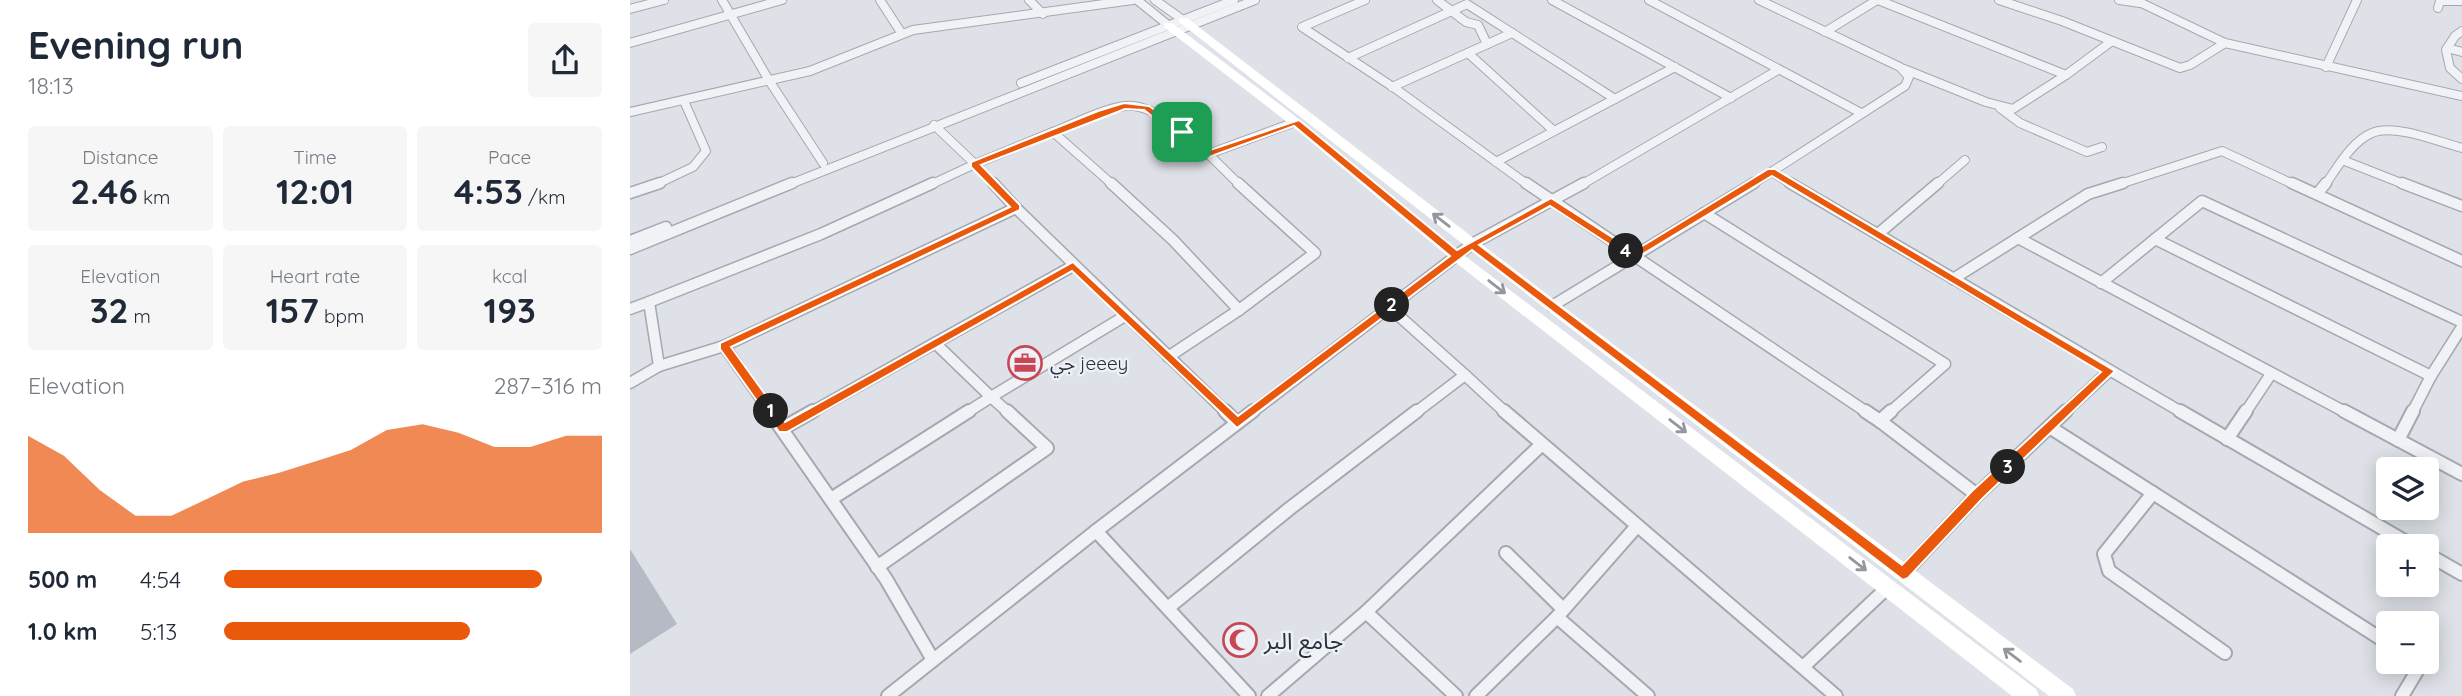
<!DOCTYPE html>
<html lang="en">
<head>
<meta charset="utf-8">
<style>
  :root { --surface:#fff; --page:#f6f6f7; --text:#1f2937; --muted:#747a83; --accent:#ea580c }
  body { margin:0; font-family:Quicksand,"Noto Sans Arabic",sans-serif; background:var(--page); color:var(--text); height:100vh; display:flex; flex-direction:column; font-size:26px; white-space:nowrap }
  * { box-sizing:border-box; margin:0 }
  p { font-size:23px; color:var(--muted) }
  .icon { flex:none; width:38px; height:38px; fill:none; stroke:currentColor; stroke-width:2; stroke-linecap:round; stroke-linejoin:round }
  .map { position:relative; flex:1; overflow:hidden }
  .sheet { display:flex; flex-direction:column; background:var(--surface); width:630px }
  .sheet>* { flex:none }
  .fabs { position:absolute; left:1746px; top:457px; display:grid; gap:14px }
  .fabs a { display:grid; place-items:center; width:63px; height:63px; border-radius:7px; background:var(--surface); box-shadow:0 4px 18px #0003; font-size:35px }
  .pin { position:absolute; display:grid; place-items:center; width:60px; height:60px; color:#fff; margin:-30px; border-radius:14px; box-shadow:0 4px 10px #0006 }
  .km { position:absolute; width:35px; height:35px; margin:-18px; border-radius:50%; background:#222; color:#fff; font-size:19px; line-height:35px; text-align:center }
  .round { display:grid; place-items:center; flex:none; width:74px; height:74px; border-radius:7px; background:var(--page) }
  .headline { display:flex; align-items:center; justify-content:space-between; height:119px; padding:0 28px }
  h1 { font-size:38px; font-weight:800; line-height:52px }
  .stats { display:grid; grid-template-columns:repeat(3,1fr); gap:10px; height:119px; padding:7px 28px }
  .stats div { display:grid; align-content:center; border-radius:7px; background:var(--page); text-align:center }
  .stats b { font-size:35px; font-weight:800 }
  .stats small { font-size:19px; font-weight:400 }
  .stats p { font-size:19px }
  .chart { height:196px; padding:14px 28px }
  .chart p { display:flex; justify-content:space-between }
  .chart svg { width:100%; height:126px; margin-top:7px; fill:var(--accent); opacity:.7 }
  ul { padding:0 28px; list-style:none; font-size:23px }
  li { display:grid; grid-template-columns:112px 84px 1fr; align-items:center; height:52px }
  li i { height:18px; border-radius:9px; background:var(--accent) }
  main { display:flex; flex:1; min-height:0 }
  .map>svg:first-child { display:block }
  .building { fill:#b6bac4 }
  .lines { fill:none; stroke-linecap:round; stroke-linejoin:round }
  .street-far2-casing { stroke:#a4a8b1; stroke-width:10 }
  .street-far1-casing { stroke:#a4a8b1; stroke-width:13 }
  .street-casing { stroke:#a4a8b1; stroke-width:16 }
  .street-far2 { stroke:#f1f2f6; stroke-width:8 }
  .street-far1 { stroke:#f1f2f6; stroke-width:10 }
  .street { stroke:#f1f2f6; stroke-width:12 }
  .secondary { fill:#fff; fill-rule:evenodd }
  .oneway { stroke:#94979e }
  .route { fill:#ea580c; stroke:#fff; stroke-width:2; fill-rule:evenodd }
  .labels { text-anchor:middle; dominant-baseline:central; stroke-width:5; stroke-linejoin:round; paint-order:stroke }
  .poi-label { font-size:19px; fill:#282f3d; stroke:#edf0f5; text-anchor:start }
  .near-poi-label { font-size:23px; fill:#282f3d; stroke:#edf0f5; text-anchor:start }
</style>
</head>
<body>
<main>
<section class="sheet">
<div class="headline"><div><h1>Evening run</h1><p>18:13</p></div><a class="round"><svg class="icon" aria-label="share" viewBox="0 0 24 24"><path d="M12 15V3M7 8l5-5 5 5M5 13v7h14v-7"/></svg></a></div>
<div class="stats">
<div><p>Distance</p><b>2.46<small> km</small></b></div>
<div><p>Time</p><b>12:01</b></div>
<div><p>Pace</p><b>4:53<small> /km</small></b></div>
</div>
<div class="stats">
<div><p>Elevation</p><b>32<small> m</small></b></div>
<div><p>Heart rate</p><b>157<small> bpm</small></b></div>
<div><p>kcal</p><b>193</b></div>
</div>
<div class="chart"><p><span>Elevation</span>287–316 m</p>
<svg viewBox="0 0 160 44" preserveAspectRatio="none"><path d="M0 44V10L10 17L20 29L30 38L40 38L50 32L60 26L70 23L80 19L90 15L100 8L110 6L120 9L130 14L140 14L150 10L160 10V44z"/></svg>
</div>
<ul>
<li><b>500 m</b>4:54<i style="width:84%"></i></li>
<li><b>1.0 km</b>5:13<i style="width:65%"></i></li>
</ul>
</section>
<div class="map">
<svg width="1832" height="696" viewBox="0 0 1832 696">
  <rect width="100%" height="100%" fill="#dee1e7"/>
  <path class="building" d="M0,549l47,75 -47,30z"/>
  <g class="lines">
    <g class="street-far2-casing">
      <g id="street-far2">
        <path d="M92,0l48,82 53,81"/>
        <path d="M250,0l22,34"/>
        <path d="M399,0l14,14"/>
        <path d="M507,0l31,25"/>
        <path d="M525,0l28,20"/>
        <path d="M735,0l-63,27 94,62 132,96"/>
        <path d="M807,0l29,22 12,3 9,19"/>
        <path d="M922,0l179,98"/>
        <path d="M1019,0l212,113"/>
        <path d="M1248,0l188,75 46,-34"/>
        <path d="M1369,0l63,21 118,47 10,-3 35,-22"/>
        <path d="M1489,0l21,3"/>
        <path d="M1505,0l90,43 237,53"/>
        <path d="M1808,8l2,-7h22"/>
        <path d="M0,9l34,-9"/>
        <path d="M1832,31l-7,5 -9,14 4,18 12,11"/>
        <path d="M1195,32l52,-32"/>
        <path d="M0,43l152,-43"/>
        <path d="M1817,48l15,4"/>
        <path d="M838,53l86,78"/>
        <path d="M718,58l119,-54 148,95"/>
        <path d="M1696,67l31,-67"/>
        <path d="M1274,69l82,33 27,7 53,-34"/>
        <path d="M391,83l213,-83"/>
        <path d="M762,87l120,-54"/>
        <path d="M1370,108l20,15 67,29 15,-5"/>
        <path d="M0,112l180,-41 103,-41 220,-30"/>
        <path d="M304,125l41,39 78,-32 60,53"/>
        <path d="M423,132c21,-8 51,-24 72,-26 38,-4 88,54 115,79"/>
        <path d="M576,155l89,-33"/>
        <path d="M1715,161l61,24"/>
        <path d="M866,162l179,-95"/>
        <path d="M1142,172l21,13"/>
        <path d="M25,185l38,-18 13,-16 -22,-50"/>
        <path d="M158,185l467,-185"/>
        <path d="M300,185l45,-21 19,21"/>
        <path d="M951,185l197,-115"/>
        <path d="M1121,185l154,-99 4,-9 -9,-10 -141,-67"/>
        <path d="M1306,185l29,-25"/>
        <path d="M1487,185l105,-34 73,34"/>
        <path d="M1695,185c12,-17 27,-44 47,-52 22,-10 67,9 90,15"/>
      </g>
    </g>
    <g class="street-far1-casing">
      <g id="street-far1">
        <path d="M481,183l62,57 66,70 -71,47"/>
        <path d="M608,183l77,70 -76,57"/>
        <path d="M896,183l342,230"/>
        <path d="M1160,183l393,230"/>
        <path d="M1662,183l170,78"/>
        <path d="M1772,183l60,23"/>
        <path d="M0,193l30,-10"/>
        <path d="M1687,194l9,-11"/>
        <path d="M386,208l211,205"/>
        <path d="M1074,213l241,151 -56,49"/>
        <path d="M1248,234l60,-51"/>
        <path d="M1388,238l329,175"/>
        <path d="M1525,239l276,137 31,-49"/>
        <path d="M0,241l36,-14"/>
        <path d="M0,249l162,-66"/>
        <path d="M443,266l-138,77 56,54 134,-81"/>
        <path d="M1323,279l135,-85 35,-11"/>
        <path d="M1471,283l101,-82 260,121"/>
        <path d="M922,306l202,-123"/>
        <path d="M759,307l76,68 -50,38"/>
        <path d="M0,309l19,-7"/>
        <path d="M94,346l47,67"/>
        <path d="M94,346l-65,20 -10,-64 172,-68 112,-51"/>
        <path d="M94,346l292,-138 -23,-25"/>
        <path d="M835,375l41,38"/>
        <path d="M0,383l29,-17"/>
        <path d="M180,413l125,-70"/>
        <path d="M336,413l25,-16 18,16"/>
        <path d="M621,413l221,-169 112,-61"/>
        <path d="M1434,413l45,-42"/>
        <path d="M1615,413l26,-39"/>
        <path d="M1782,413l19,-37"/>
      </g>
    </g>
    <g class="street-casing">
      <g id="street">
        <path d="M139,411l117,168 47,81"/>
        <path d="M595,411l12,12"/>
        <path d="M874,411l332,285"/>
        <path d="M1235,411l15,10 11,-10"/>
        <path d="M1550,411l233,135"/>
        <path d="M1714,411l118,63"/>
        <path d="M1250,421l97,74"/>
        <path d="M153,428l30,-17"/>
        <path d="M1421,428l102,65 -49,61 5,17 116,82"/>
        <path d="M1597,439l19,-28"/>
        <path d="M1768,440l15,-29"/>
        <path d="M1523,493l236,151"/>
        <path d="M201,499l138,-88"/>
        <path d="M466,531l153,165"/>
        <path d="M876,553l57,56"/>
        <path d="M1797,554l35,20"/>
        <path d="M247,567l170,-119 -40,-37"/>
        <path d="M1273,574l74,-79 89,-84"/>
        <path d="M539,607l120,-98 128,-98"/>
        <path d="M736,612l175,-167"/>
        <path d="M927,617l80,-91"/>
        <path d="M1173,667l85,-80"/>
        <path d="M258,696l208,-165 157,-120"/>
        <path d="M638,696l98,-84 90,84"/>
        <path d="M846,696l81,-79 91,79"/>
        <path d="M1772,696l15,-25 -6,-9"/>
      </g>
    </g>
    <use href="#street-far2" class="street-far2"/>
    <use href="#street-far1" class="street-far1"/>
    <use href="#street" class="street"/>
    <g class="secondary">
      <path d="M549,18h8l370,284 516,387 3,7h-27l-502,-386 -368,-288z"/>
      <path d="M534,23h8l127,96 162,134 575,436 3,7h-27l-561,-437 -160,-134 -127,-98z"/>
    </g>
  </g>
  <defs><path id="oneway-shaft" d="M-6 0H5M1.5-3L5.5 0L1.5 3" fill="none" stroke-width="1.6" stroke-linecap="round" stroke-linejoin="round" transform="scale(1.75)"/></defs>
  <g class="oneway">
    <use href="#oneway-shaft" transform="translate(811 220) rotate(-142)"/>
    <use href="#oneway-shaft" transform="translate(867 287) rotate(38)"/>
    <use href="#oneway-shaft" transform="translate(1048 426) rotate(38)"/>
    <use href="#oneway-shaft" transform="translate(1228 564) rotate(38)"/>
    <use href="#oneway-shaft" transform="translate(1382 655) rotate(-143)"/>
  </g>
  <path class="route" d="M494,103l25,3 36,25 22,20 92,-31 158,130 94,-52 83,53 134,-82h7l340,202 -133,128 -74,79 -5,2 -431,-330 -235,178 -165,-157 -285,161h-8l-59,-83v-6l290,-136 -39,-40v-5l127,-51zM495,109l19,1 62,48 88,-32 156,130 -212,160 -165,-154 -288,160 -54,-75 289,-137v-5l-39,-40zM1142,176l329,196 -129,119 -70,74 -423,-320 71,-39 83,54z"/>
  <defs>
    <g id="office-ring" transform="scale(1.75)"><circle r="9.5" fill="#edf0f5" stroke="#c94655" stroke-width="1.5"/><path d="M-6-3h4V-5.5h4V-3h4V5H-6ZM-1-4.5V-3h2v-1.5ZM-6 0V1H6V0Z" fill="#c94655"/></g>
    <g id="mosque-ring" transform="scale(1.75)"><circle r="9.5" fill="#edf0f5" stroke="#c94655" stroke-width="1.5"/><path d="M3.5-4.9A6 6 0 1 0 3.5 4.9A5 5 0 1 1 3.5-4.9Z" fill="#c94655"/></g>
  </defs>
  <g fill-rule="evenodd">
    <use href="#office-ring" x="395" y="363"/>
    <use href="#mosque-ring" x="610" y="640"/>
  </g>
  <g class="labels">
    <g class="poi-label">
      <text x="420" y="363">جي jeeey</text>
    </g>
    <g class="near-poi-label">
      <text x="634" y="640">جامع البر</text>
    </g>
  </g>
</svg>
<div class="fabs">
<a><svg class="icon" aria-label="layers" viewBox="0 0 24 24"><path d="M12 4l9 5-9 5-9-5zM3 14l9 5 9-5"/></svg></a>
<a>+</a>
<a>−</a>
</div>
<div class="pin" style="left:552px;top:132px;background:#1e9e55"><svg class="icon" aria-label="arrive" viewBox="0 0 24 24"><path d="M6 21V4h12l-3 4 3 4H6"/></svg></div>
<b class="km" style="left:141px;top:411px">1</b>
<b class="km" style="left:762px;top:305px">2</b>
<b class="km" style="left:1378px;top:467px">3</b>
<b class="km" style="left:996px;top:251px">4</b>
</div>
</main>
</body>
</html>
